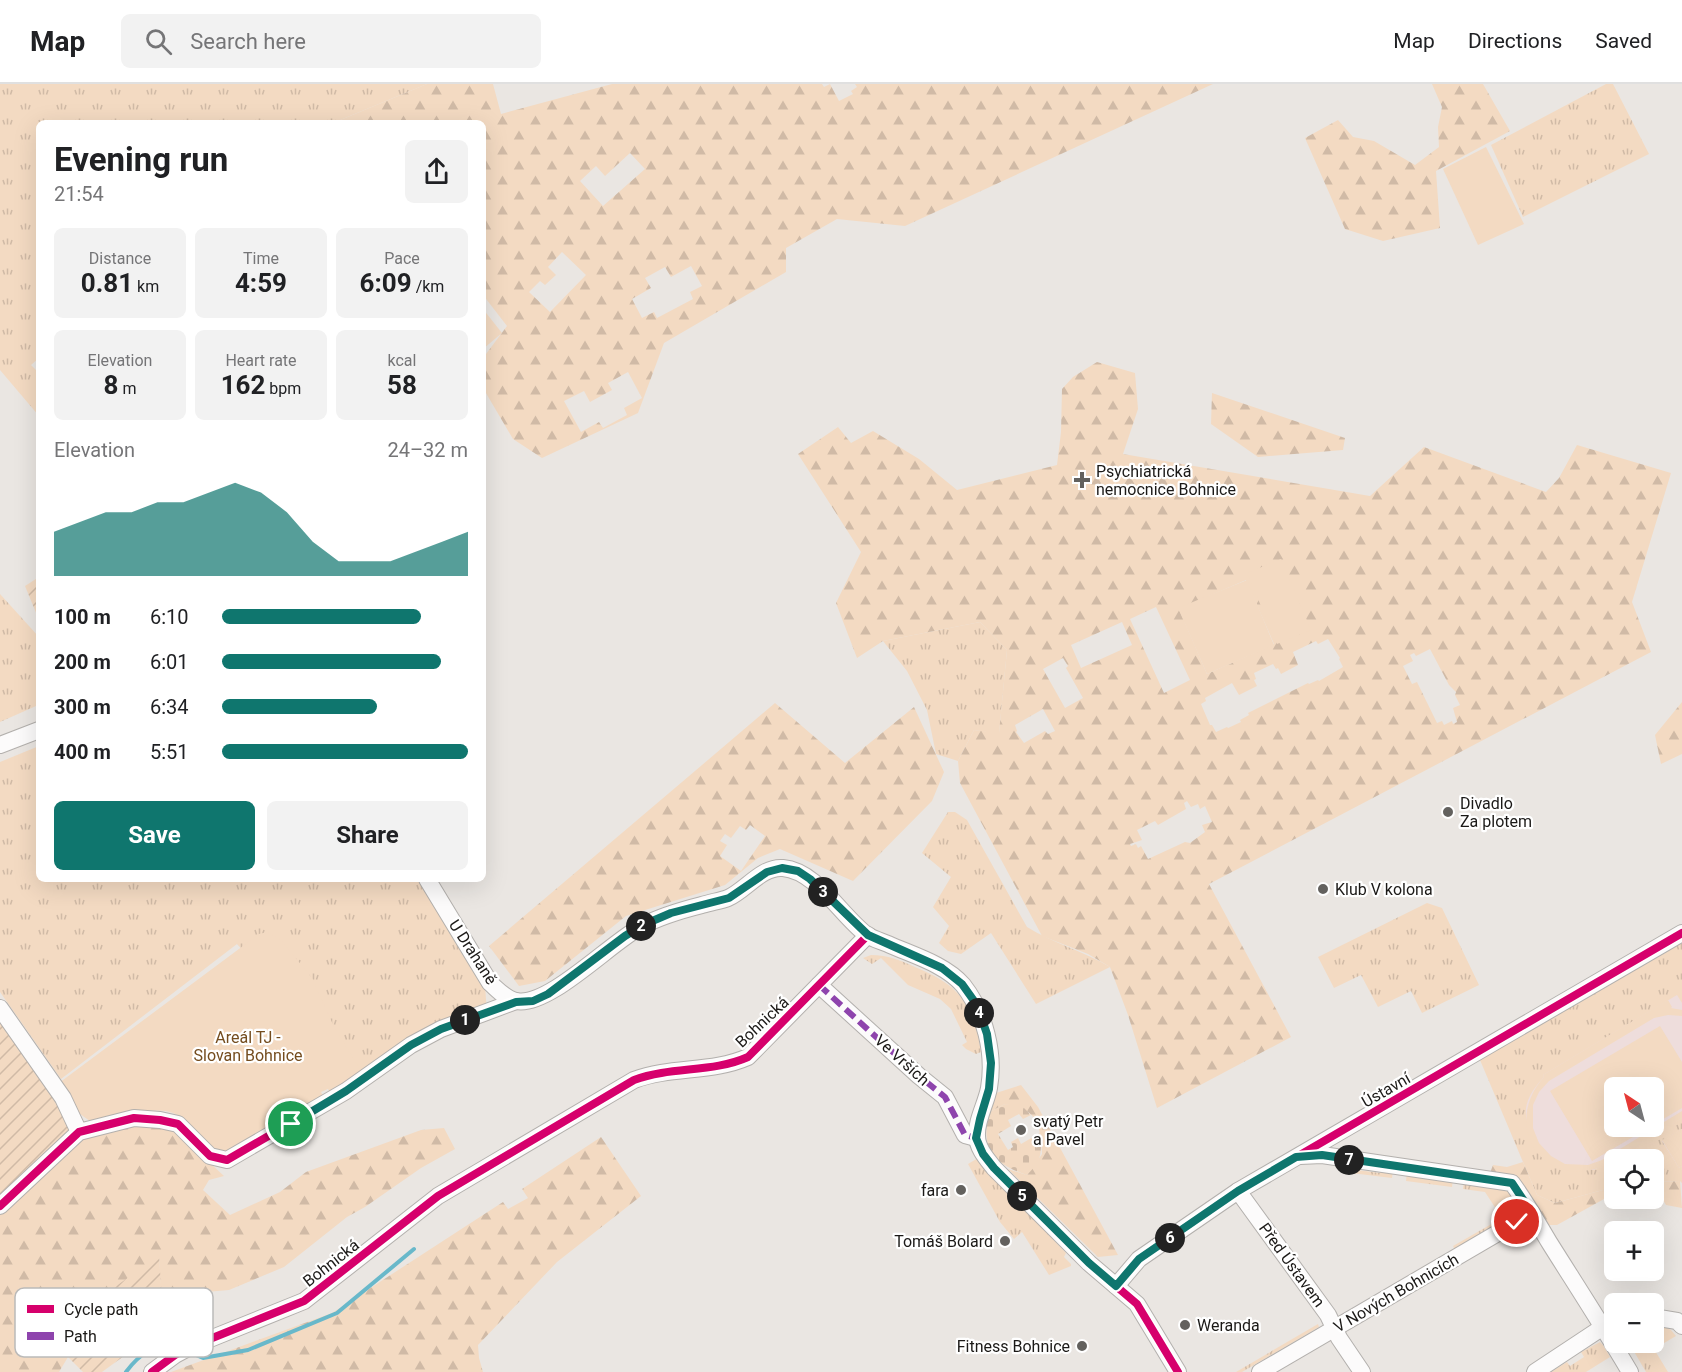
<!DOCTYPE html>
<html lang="en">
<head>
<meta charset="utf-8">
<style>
  :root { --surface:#fff; --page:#f2f2f2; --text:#202124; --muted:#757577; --line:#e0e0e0; --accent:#0f766e }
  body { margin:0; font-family:Roboto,sans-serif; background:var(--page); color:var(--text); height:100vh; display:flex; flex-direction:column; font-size:22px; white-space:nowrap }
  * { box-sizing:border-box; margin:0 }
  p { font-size:20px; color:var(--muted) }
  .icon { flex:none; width:33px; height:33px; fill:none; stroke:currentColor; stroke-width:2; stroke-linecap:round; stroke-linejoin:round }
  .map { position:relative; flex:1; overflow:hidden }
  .drawer { position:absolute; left:36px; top:36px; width:450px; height:762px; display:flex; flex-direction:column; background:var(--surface); border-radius:9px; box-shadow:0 6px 24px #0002 }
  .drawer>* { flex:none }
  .needle { width:39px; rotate:324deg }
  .buttons { position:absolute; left:1604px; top:993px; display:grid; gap:12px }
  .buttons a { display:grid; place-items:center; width:60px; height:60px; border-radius:9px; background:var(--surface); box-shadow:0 6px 24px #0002; font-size:30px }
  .pin { position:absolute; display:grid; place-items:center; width:51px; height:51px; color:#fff; margin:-26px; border:3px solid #fff; border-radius:50%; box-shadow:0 2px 6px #0007 }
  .km { position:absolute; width:30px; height:30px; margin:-15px; border-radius:50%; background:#222; color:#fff; font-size:16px; line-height:30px; text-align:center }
  .round { display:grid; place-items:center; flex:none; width:63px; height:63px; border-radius:9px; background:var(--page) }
  .summary { display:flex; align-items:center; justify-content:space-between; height:102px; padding:0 18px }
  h1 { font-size:33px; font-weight:700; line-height:45px }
  .stats { display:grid; grid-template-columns:repeat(3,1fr); gap:9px; height:102px; padding:6px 18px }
  .stats div { display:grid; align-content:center; border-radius:9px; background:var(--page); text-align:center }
  .stats b { font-size:26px; font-weight:700 }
  .stats small { font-size:16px; font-weight:400 }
  .stats p { font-size:16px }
  .chart { height:168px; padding:12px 18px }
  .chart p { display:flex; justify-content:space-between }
  .chart svg { width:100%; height:108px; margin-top:6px; fill:var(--accent); opacity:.7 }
  .cta { display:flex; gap:12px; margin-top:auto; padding:12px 18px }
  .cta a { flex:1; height:69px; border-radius:9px; background:var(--accent); color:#fff; font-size:24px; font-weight:700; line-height:69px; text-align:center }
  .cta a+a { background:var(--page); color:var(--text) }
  ul { padding:0 18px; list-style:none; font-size:20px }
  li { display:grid; grid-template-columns:96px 72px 1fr; align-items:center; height:45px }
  li i { height:15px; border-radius:8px; background:var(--accent) }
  header { display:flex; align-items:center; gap:36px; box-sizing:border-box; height:84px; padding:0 30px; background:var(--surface); border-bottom:2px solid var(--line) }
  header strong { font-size:28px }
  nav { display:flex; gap:33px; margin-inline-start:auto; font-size:21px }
  .search { width:420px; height:54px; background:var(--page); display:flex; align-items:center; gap:15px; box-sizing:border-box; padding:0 21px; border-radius:9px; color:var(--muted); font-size:22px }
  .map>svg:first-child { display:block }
  .education { fill:#eedddc; fill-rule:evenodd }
  .grass { fill:url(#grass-tufts) }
  .forest { fill:url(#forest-firs); fill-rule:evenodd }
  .cemetery { fill:url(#cemetery-stones) }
  .park { fill:#f3dac2 }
  .garden { fill:url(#garden-furrows) }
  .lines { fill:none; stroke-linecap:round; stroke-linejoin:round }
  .stream { stroke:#68b8ca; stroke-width:4 }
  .minor-casing { stroke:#b3b0ad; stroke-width:18 }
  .minor { stroke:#fcfbfb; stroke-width:16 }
  .quiet { stroke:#8e44ad; stroke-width:6; stroke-dasharray:12 6; stroke-linecap:butt }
  .cycleway-casing { stroke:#fff; stroke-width:11 }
  .cycleway { stroke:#d6006c; stroke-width:8 }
  .route-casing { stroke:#fff; stroke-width:12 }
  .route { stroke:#0f766e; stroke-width:8 }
  .poi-dot { fill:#63615e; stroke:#fff; stroke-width:2 }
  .labels { text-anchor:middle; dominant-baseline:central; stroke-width:4.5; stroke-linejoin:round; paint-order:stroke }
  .poi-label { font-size:16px; fill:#1b1917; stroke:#fff; text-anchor:start }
  .street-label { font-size:16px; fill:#1b1917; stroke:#fff }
  .park-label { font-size:16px; fill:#744c1e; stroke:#fff }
  .key { fill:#fff; stroke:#bbbab9; stroke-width:1.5 }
  .key-label { font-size:16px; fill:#1b1917 }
</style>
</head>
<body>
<header>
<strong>Map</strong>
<div class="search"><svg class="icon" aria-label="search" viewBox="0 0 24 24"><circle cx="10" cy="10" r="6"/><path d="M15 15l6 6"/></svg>Search here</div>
<nav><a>Map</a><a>Directions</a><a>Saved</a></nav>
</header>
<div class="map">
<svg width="1682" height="1288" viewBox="0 0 1682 1288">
  <defs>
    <pattern id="grass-tufts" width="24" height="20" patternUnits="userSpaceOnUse" patternTransform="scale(1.5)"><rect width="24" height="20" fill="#f3dac2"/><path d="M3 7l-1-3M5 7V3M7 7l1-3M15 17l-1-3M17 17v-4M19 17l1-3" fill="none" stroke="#d0baa6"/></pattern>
    <pattern id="forest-firs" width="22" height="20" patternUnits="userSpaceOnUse" patternTransform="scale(1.5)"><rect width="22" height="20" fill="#f3dac2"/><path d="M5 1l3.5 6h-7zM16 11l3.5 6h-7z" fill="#d0baa6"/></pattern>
    <pattern id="cemetery-stones" width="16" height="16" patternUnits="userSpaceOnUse" patternTransform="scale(1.5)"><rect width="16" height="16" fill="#f3dac2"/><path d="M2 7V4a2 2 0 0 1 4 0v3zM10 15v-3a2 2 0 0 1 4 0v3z" fill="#d0baa6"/></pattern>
    <pattern id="garden-furrows" width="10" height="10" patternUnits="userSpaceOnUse" patternTransform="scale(1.5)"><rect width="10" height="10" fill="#f3dac2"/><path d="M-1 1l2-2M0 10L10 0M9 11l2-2" fill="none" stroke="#d0baa6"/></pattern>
  </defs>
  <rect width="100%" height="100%" fill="#eae6e2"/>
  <path class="education" d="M1682,887v212l-2,-2 -27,1v-22h-39v27l-91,-25 -31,-77zM1614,1004h39v38h-39z"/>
  <g class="grass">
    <path d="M0,0h427l-94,39h-294v235l-8,7 8,8v43l-39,-46z"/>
    <path d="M1606,0h7l36,70 -126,63 -32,-72z"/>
    <path d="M0,510l39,43v56l-3,13 -36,16z"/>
    <path d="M980,538l27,28 -8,84 -25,-4 -16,31 -22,-7 -9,-44 -20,-39 -24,-30z"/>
    <path d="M39,662v133h381l65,106 2,29 -68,26 -63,47 -51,-68 -68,-75 -176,135 -61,-87v-230z"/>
    <path d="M948,728h7l12,8 60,107c26,16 56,24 83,40l-74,37 -45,-71 -30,21 -13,-3 -9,-8 10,-17 -16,-19 18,-30 -29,-24z"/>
    <path d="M1427,819l15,5 37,77 -57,28 -11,-22 -33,16 -17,-32 -27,13 -16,-31z"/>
    <path d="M1682,859v60l-5,-8 -134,80 1,2c-34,36 -14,53 8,87l42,6 88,-52v11l-20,12 17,27 3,-2v17l-2,-2 -27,1v-22h-39v27l-59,16 -18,-8 -57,-135z"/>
    <path d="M871,871c17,0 29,5 44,12 45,18 59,38 66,85l-5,2 -10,-5 -4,-4 5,-3 -16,-33 -11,-10 -32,-14 -27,-27 -9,6 -9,-6z"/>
    <path d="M978,1074l12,18 2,-1 74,78 -2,4 7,7v2l-22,9 -27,-43 -8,7 -14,-17 -32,-58z"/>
    <path d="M1344,1079l5,1v5l31,4 1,-5 12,2 -1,8 -49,-6z"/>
    <path d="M1407,1088l46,7 -1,8 -46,-6z"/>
    <path d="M1464,1096l38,5 21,20 -3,7 -16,9 -19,-29 -22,-3z"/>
    <path d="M1495,1138l5,1 -45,27 -2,-4z"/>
    <path d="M1653,1236l18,10 5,6 -22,13 14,23h-22l-17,-29 24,-1z"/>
    <path d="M1318,1240l1,3 -77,45h-6z"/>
    <path d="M1600,1258l3,3 7,12 -24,15h-35l16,-10 3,4 14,-9 -3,-5z"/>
  </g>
  <g class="forest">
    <path d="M427,0h66l8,30 111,-30h210l2,3 6,-3 9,17 14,-7 -2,-3 6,-4 -2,-3h358l-308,142 -68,-7 -51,29v24l-122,71 -26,70 -96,45 -29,-19 -30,-51v-30l24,-32 -24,-31v-172h-150zM630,69l15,16 -42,37 -23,-25 16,-15 9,10zM562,168l24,23 -36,37 -21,-20 11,-11 5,4 11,-10 -8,-8zM691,182l11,20 -12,6 3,7 -36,19 -3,-6 -12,6 -10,-19 19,-11 -6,-10 20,-11 6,10zM628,288l14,26 -18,10 3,7 -24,13 -4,-6 -18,10 -17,-31 20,-10 6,11 22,-12 -4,-7z"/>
    <path d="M1432,0h51l27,47 -74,40 4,57 -57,13 -38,-12 -40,-91 33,-18 15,17 21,4 41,24 24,-18 -1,-20 4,-20z"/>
    <path d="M1097,278l38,11 3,36 -15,45 247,42 54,-49 122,45 13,-14 18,-33 94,28 -39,129 19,50 -442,232 82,153 -134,71 -29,-93 -18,-48 -22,-13 -46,-18 -82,-153 -2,-22 16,-31 25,3 8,-83 -27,-28 -97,19 -26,17 -21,-55 25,-51 -63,-98 40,-27 13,16 22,-12 46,28 38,31 100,-25 4,-33 1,-43 11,-12zM1246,496l28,64 -67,30 -28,-65zM1156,523l34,73 -26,13 -34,-74zM1122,538l10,23 -51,23 -10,-23zM1328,555l12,19 -1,1 4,8 -24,14 -1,-1 -9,4 -1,-1 -60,30 1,2 -9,5 1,2 -13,6 -1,-1 -11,5 -4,-7h-2l-9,-21 5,-3 -1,-3 27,-15 7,12 18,-9 -3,-6 2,-1 -2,-6 19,-9 3,5 2,-1 3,6 17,-9 -5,-13 23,-11 2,3zM1430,565l19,36 7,7 -1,3 5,10 -7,3 4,14 -4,2 -1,-3 -8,4 -2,-4 -5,2 -20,-41 -5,2 -9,-18 10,-5 -3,-6 4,-2 2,3zM1063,574l5,8 -2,2 17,30 -18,10 -22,-39zM1043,625l12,22 -7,3 -3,-3 -21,12 -8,-11 1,-1 -2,-6zM1187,717l4,6 7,-3 2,5 5,-3 7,16 -10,3 3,7 -15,11 -5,-1 -37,17 -7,-13 -3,2 -2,-4 -5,2 -1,-2 12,-4 -5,-10 18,-9 3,4 28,-16 -2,-6z"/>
    <path d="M1212,309l133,45 -2,12 -85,7 -47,-33z"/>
    <path d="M1682,618v52l-21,10 -6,-29z"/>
    <path d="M775,619l70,60 69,-56 30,65 -12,29 -79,80 -73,-32 -22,9 -33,27 -99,31 -81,65 -26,5 -30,-40zM750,741l15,11 -24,35 -21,-15 7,-11 -7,-4 5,-7 6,4 9,-12 6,4z"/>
    <path d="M1021,1001l17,22 80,148 -20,2 -90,-88 19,6 15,-21c0,-13 -2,-34 -14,-42 -6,-4 -16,-6 -23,-8l-15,8 6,-19z"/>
    <path d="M133,1038l35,2 56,52 -15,4 -6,10 27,25 50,-23 26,-20 115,-42 23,-2 11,21 -34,19 -56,39 -18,10 -63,50 -55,23 -68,6 -2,-39 -113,78 22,22 -9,15h-59v-167l86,-71z"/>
    <path d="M601,1053l40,59 -84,66 -79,83 1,13 4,14h-312l161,-59 171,-111 5,7 20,-11 -6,-9z"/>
    <path d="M1523,1078l14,33 18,8 59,-16v11l32,1v1l-4,3 -38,-4 -47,26h-8l-59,-52 3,-8 14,2z"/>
    <path d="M1680,1097l2,27 -16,-3 -3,-5v-9l-10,-1v-8z"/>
  </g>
  <path class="cemetery" d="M1005,1020l17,2 9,9 -8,4 -4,-5 -11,6 3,6 -13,8 10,16 5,-3 -2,-5 7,-4 3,6 19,-11c2,21 2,27 -13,42 -33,-11 -48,-27 -37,-63z"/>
  <g class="park">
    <path d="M1486,63l38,77 -46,21 -35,-76z"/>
    <path d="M483,225l19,24 -19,16z"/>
    <path d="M1281,475l30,71 -34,14 -30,-71z"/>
    <path d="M1247,496l27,65 -67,29 -29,-66z"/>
    <path d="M267,848l14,8 31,38 23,51 27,43 -31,22 -3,-5 -7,3 3,6 -93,56 -12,-1c-11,-10 -33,-35 -46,-40 -19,-8 -62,5 -83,8l-10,-7 -21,-31 200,-149z"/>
    <path d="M1668,916l4,7 -1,1 11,2v6l-14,-1 -14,3 -105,63 -10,11 -6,13v23l6,15 12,13 14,8 23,1 14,-5 80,-49v7c-18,12 -37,23 -55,34 -11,6 -23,16 -37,18 -57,11 -84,-52 -46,-93l-1,-2z"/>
    <path d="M1660,942l22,36v46l-29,17v-37h-39v38l36,1 -58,34 -42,-70z"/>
    <path d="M1682,1045v37l-3,2 -17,-28z"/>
  </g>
  <g class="garden">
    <path d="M39,493v43l-14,-34z"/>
    <path d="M0,931l60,87 10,30 -70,73z"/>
    <path d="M159,1172l5,71 -62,45h-19l-37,-37z"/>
  </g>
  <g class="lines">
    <g class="stream">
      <path d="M189,1268l14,6 45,-8 89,-37 77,-64"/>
      <path d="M126,1288c11,-15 31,-33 51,-25"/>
    </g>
    <g class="minor-casing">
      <g id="minor">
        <path d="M0,661l39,-15"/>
        <path d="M427,795l63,104c8,7 16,16 26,18 32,7 95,-59 126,-75 19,-10 40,-16 60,-21 9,-3 18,-4 26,-7 18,-8 34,-32 55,-30 34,3 58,48 84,67 6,4 14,6 21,9 24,11 57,20 75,41 22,28 32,68 26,103 -3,16 -13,32 -12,48 0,12 10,23 17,32l95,95 48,41 41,68"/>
        <path d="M819,901l100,91 26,21 20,38 11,3"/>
        <path d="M0,924l63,90 16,34"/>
        <path d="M1300,1072l22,-1 190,28c14,19 25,39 37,59 27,43 55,86 81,130"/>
        <path d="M1238,1107l90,124 11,23 23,34"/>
        <path d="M0,1122l79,-74 55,-14 26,2 18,4 32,32 17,4 119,-69 65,-46 30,-16 75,-28"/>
        <path d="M1116,1202l23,-27 99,-68 444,-258"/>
        <path d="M1653,1233l24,4 5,5"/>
        <path d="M152,1288l23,-17 15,-8 114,-46 134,-105 196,-116c38,-14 78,-7 114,-23l120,-122"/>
        <path d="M1260,1288l272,-159"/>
        <path d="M1535,1288l68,-45 11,-11"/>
      </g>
    </g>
    <use href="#minor" class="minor"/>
    <path class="quiet" d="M819,901l100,91 26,21 20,38 11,3"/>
    <g class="cycleway-casing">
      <g id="cycleway">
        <path d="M0,1122l79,-74 55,-14 26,2 18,4 32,32 17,4 119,-69 65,-46 30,-16 75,-28"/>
        <path d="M1116,1202l23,-27 99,-68 444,-258"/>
        <path d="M152,1288l23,-17 15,-8 114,-46 134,-105 196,-116c38,-14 78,-7 114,-23l120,-122c58,26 110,38 121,111 2,14 3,31 -1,45 -10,37 -20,43 6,77l95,95 48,41 41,68"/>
      </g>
    </g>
    <use href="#cycleway" class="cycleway"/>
  </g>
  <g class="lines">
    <g class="route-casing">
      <path id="route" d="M291,1040l55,-33 65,-46 30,-16 75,-27 17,-1 15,-7 77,-58 18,-11 28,-12 58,-15 38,-26 15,-4 16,3 12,8 58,56 74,33 20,16 15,21 10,29 4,29 -2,26 -9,30 -4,19 7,16 11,14 95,95 27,23 23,-27 99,-68 58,-34 26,-2 190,28 20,30 -15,9"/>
    </g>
    <use href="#route" class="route"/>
  </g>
  <g class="poi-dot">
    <path d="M1079 387h6v6h6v6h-6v6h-6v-6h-6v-6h6z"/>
    <circle cx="1448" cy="728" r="6"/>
    <circle cx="1323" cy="805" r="6"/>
    <circle cx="1021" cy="1046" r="6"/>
    <circle cx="961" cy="1106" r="6"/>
    <circle cx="1005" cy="1157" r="6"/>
    <circle cx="1185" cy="1241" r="6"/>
    <circle cx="1082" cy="1262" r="6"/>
  </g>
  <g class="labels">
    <g class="poi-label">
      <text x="1096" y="387">Psychiatrická<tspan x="1096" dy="18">nemocnice Bohnice</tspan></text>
      <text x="1460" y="719">Divadlo<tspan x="1460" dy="18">Za plotem</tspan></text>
      <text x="1335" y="805">Klub V kolona</text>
      <text x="1033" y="1037">svatý Petr<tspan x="1033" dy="18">a Pavel</tspan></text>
      <text x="949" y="1106" text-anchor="end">fara</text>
      <text x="993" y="1157" text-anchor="end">Tomáš Bolard</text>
      <text x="1197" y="1241">Weranda</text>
      <text x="1070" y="1262" text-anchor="end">Fitness Bohnice</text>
    </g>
    <g class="street-label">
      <text transform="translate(473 868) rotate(57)">U Drahaně</text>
      <text transform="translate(762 938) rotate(-43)">Bohnická</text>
      <text transform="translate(902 976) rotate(42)">Ve Vrších</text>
      <text transform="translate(1386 1006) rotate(-30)">Ústavní</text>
      <text transform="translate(331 1179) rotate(-38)">Bohnická</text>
      <text transform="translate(1292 1181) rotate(54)">Před Ústavem</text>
      <text transform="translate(1396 1209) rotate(-30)">V Nových Bohnicích</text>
    </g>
    <g class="park-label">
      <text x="248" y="953">Areál TJ -<tspan x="248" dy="18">Slovan Bohnice</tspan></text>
    </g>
  </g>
  <rect x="15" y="1204" width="198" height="69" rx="9" class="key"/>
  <rect x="27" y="1221" width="27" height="8" fill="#d6006c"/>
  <rect x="27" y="1248" width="27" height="8" fill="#8e44ad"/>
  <g class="key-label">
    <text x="64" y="1231">Cycle path</text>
    <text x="64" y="1258">Path</text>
  </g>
</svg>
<div class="buttons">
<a><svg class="needle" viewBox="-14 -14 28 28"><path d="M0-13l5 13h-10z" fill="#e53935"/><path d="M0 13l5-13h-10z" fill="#757577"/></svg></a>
<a><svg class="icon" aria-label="locate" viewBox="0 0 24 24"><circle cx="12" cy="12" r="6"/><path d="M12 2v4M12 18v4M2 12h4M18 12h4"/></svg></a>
<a>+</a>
<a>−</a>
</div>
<div class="pin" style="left:291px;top:1040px;background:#1e9e55"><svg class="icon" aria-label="arrive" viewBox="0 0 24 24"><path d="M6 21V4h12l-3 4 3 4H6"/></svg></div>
<div class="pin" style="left:1517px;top:1138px;background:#d93025"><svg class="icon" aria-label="check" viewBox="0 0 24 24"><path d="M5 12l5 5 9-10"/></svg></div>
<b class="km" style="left:465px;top:936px">1</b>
<b class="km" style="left:641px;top:842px">2</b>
<b class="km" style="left:823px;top:808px">3</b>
<b class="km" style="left:979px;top:929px">4</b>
<b class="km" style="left:1022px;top:1112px">5</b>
<b class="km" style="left:1170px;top:1154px">6</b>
<b class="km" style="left:1349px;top:1076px">7</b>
<section class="drawer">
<div class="summary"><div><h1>Evening run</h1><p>21:54</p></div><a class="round"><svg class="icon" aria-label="share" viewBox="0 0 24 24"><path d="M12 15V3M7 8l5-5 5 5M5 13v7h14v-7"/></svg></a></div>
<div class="stats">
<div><p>Distance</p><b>0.81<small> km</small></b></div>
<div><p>Time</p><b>4:59</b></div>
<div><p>Pace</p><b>6:09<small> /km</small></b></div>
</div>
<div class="stats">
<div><p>Elevation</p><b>8<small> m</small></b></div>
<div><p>Heart rate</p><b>162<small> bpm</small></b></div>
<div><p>kcal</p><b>58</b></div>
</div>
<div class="chart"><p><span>Elevation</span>24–32 m</p>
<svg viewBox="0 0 160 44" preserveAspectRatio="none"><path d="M0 44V26L10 22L20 18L30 18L40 14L50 14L60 10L70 6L80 10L90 18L100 30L110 38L120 38L130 38L140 34L150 30L160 26V44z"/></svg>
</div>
<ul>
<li><b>100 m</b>6:10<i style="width:81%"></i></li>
<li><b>200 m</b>6:01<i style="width:89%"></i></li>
<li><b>300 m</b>6:34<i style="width:63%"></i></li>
<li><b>400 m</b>5:51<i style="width:100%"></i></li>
</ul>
<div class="cta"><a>Save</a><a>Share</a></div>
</section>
</div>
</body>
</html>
